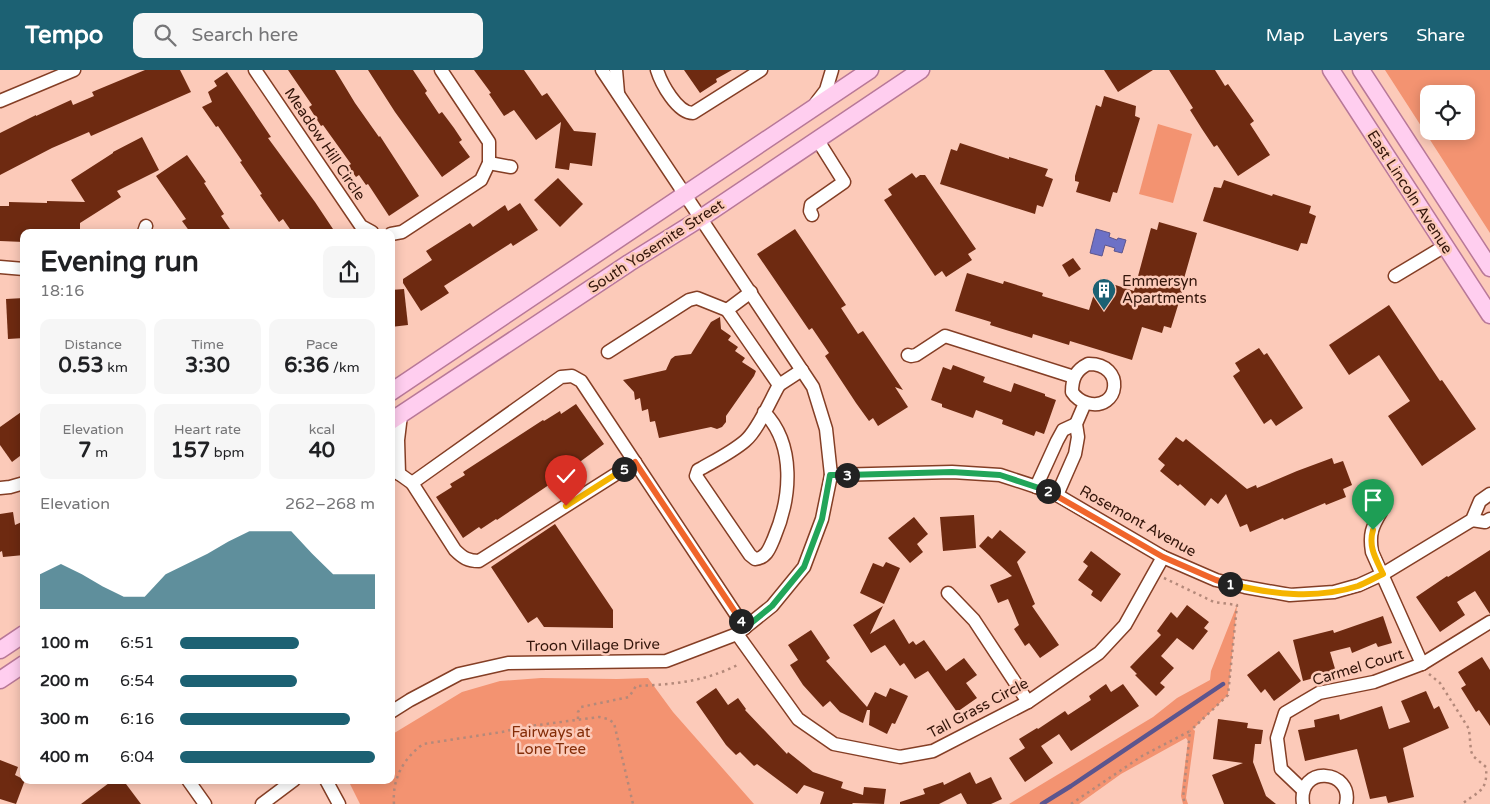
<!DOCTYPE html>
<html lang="en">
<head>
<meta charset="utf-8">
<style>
  :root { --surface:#fff; --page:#f6f6f6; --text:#202124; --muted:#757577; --accent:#1c6173 }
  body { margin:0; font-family:"Varela Round",sans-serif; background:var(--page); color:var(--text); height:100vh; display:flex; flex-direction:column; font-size:19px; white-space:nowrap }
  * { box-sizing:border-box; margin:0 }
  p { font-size:16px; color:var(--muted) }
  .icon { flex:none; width:28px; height:28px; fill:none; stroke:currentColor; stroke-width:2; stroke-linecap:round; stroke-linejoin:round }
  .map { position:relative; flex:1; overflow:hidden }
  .sheet { position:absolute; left:20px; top:159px; width:375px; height:555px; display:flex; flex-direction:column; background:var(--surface); border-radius:10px; box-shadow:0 2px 12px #0003 }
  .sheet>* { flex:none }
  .buttons { position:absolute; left:1420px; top:15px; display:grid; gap:10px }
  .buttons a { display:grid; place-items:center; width:55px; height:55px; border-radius:10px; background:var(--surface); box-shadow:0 2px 12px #0003; font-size:25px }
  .pin { position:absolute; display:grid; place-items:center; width:42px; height:42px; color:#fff; margin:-51px -21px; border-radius:50% 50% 50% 0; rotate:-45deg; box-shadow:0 0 5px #0007 }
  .pin .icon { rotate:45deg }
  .km { position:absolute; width:25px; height:25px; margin:-12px; border-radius:50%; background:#222; color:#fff; font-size:14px; line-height:25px; text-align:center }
  .round { display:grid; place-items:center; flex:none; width:52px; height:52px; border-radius:10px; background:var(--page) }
  .summary { display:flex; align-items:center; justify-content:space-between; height:85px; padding:0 20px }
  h1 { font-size:28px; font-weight:700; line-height:38px }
  .figures { display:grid; grid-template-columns:repeat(3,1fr); gap:8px; height:85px; padding:5px 20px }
  .figures div { display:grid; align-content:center; border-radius:10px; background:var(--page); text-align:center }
  .figures b { font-size:21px; font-weight:700 }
  .figures small { font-size:14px; font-weight:400 }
  .figures p { font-size:14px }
  .chart { height:140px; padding:10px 20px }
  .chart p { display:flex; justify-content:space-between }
  .chart svg { width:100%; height:90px; margin-top:5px; fill:var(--accent); opacity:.7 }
  ul { padding:0 20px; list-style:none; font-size:16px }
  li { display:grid; grid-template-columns:80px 60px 1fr; align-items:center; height:38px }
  li i { height:12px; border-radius:6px; background:var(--accent) }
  header { display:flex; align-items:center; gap:30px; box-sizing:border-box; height:70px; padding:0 25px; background:var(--accent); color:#fff }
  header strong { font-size:24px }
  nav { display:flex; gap:28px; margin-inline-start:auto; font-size:18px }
  .search { width:350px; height:45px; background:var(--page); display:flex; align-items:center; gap:12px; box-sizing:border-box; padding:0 18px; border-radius:10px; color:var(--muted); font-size:19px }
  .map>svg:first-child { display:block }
  .green { fill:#f39371; fill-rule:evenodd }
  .water { fill:#6d71c6; stroke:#5c558e }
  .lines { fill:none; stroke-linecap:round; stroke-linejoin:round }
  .stream { stroke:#5c558e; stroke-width:4.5 }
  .building { fill:#6e2a11 }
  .minor-casing { stroke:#843e25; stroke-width:15 }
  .major-casing { stroke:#b87898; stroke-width:19 }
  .path { stroke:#b4897a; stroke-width:2.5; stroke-dasharray:2.5 4; stroke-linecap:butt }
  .minor { stroke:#fff; stroke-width:12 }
  .major { stroke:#ffceef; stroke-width:16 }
  .split-1-casing { stroke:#fff; stroke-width:10 }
  .split-2-casing { stroke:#fff; stroke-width:10 }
  .split-3-casing { stroke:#fff; stroke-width:10 }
  .split-4-casing { stroke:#fff; stroke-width:10 }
  .split-5-casing { stroke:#fff; stroke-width:10 }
  .split-6-casing { stroke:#fff; stroke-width:10 }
  .split-1 { stroke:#f5b400; stroke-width:6 }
  .split-2 { stroke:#f0652b; stroke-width:6 }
  .split-3 { stroke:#22a559; stroke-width:6 }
  .split-4 { stroke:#22a559; stroke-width:6 }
  .split-5 { stroke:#f0652b; stroke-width:6 }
  .split-6 { stroke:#f5b400; stroke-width:6 }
  .labels { text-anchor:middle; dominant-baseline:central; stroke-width:5; stroke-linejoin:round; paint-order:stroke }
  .street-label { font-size:15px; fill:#33150a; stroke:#fccab9 }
  .poi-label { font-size:15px; fill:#33150a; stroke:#fccab9; text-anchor:start }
  .park-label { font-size:15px; fill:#842d08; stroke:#fccab9 }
</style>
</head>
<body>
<header>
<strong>Tempo</strong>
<div class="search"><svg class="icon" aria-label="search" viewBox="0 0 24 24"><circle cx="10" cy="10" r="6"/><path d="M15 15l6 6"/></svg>Search here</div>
<nav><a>Map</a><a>Layers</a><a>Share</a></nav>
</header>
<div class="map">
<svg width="1490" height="734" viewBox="0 0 1490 734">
  <rect width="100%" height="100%" fill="#fccab9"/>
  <g class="green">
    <path d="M1385,0h105v163zM1429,24h37v37h-37z"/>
    <path d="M1158,54l34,10 -19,69 -34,-9z"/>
    <path d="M1237,535l-9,90 -35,34 2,2 -9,67 2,6h-5l-2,-8 7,-55 -2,-3 -65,36 -42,30h-70l144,-87 24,-19 33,-18 1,-9z"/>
    <path d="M541,608l76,1 31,-1 25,34 81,92h-394l-12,-24h43v-45l71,-43 38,-11z"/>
  </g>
  <path class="water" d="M1096,159l14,4 -1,4 8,3 1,-2 8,2 -4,13 -8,-2 1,-3 -10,-3 -3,11 -12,-3z"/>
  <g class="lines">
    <path class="stream" d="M1042,734l29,-18 152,-102"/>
  </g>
  <g class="building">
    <path d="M145,0h35l11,22 -100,44 -2,-4 -37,16 -52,27v-42l36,-18v1l35,-16 2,5 21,-9 -2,-4z"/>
    <path d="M288,0h47l20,33 24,34 1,-1 39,60 -30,20 -21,-32 -2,1 -7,-10 -3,2 -8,-11 3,-2 -28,-39 -2,1 -12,-19 3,-2z"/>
    <path d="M368,0h45l14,21 -2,2 14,21 3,-2 12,16 8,12 -3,2 11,15 -28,20 -47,-65z"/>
    <path d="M474,0h50l18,26 5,-3 27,38 22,2 -4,33 -22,-3 -1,7 -14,-2 6,-46 -25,18 -22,-30 -10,6 -15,-22 2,-1z"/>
    <path d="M684,0h48l-16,9 1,3 -17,11z"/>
    <path d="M1104,0h49l-35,22z"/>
    <path d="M1169,0h46l10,16 3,-2 26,37 -4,3 20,31 -32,21 -21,-31 -3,2 -12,-18 -12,-19 3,-2z"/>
    <path d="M227,2l44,65 -3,1 47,64 20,30h-43l-9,-13 -4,3 -19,-27 2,-1 -22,-32 2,-1 -24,-35 -2,1 -14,-20 10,-5 -4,-10 9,-6 -3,-5z"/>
    <path d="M1104,26l32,10 -1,10 5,2 -23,75 -4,-1 -3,10 -34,-10 3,-10 -4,-1v-5l21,-71 5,2z"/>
    <path d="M142,67l17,33 -42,21 4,6 -41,26v9h-56v10l-24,-1v-35h9v-4l38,1v-2l38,1 -14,-22 42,-27v-1z"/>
    <path d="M960,73l49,16v-2l39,12 -3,7 8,3 -10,28 -6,-2 -2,9 -95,-30 11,-35 6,2z"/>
    <path d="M187,85l19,27 -2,1 20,31 -3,2 11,16h-42l-8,-11 4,-2 -30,-43z"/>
    <path d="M912,103l4,5 4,-3h5l51,74 -8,5 4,6 -26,17 -4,-6 -7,5 -51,-76 8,-5 -4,-6z"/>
    <path d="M558,108l25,26 -23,23 -26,-27z"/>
    <path d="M1224,110l48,16 1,-2 38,12 -2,7 7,3 -9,28 -6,-1 -3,8 -95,-30 11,-34 7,1z"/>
    <path d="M520,133l18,27 -25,16 -2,-3 -67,43 5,7 -28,18 -18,-28v-4l29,-19 -6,-9 44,-28 3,4 32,-22 3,6z"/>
    <path d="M1159,152l38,11 -16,56h2l-12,39 -7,-2 -2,7 -20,-6 -10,33 -62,-19 -1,4 -36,-11 -1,4 -42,-13 1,-3 -36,-11 12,-38 36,11 1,-3 39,12 -1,3 47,14 9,-29h5l31,10 17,-63 6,2z"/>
    <path d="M795,159l51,76 -5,3 17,26 5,-3 40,59 -8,-3 13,20 -30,19 -5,-8 -4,3 -13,-18 -31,-47 4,-3 -17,-25 -3,2 -52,-76z"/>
    <path d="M1073,188l8,11 -12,8 -7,-12z"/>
    <path d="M404,219l4,36 -17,2v-37z"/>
    <path d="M24,228v40l-16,1 -2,-40z"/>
    <path d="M1389,235l51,76 2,-1 34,49 -54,37 -34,-50 22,-15 -31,-46 -30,20 -20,-30z"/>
    <path d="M720,247l1,12 10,7 -3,4 10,7 -3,4 10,7 -3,4 14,9 -2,5 -28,40v6l-4,5 -5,2 -6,-2 -52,11 -4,-17 -5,1 -2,-13 -6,2 -2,-13 -5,2 -1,-8 -11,-12 43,-10 5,-11 4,-3 16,-2 20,-32z"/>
    <path d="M1259,278l5,7 3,-2 36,55 -27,18 -5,-7 -7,5 -31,-48 7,-5 -5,-8z"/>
    <path d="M953,295l32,12 -2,5 28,10 3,-9 31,11v2l11,4 -12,34 -8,-3 -2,5 -32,-12 1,-4 -27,-10 -3,8 -31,-11v-3l-11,-4 12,-33 8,3z"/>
    <path d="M576,334l28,40 -31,23 1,1 -77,52 -1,-1 -15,10 -2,-2 -16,11 -27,-41 16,-10 -2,-3 15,-9 -2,-3 80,-52 1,1 16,-10 1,3z"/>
    <path d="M24,340v43l-12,9 -12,-17v-18z"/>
    <path d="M1176,367l7,5 3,-3 61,50 9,-4 1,3 40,-17 35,-13 2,6 9,-3 9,24 -9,4 3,8 -20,8 -1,-2 -41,17 -1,-2 -33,14 -3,-8 -7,3 -14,-33 -8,10 -7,-6 -6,8 -25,-22 -2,2 -18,-15 5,-6 -7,-6z"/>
    <path d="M13,442l2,13 9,-4v34l-21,2 -1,-6 -2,1v-38z"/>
    <path d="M974,445l2,33 -33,3 -3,-34z"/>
    <path d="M914,447l14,17 -11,10 6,8 -13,11 -22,-25z"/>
    <path d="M555,454l58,86v18l-69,-1 -7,-10 -9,6 -37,-56z"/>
    <path d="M1000,460l26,22 -9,10 18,42 -3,2 27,39 -19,13 -11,-15 -4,3 -11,-17 5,-4 -11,-26 -10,4 -8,-18 22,-9 -33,-30 9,-10 4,3z"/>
    <path d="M1490,480v64l-15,-23 -18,11 8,13 -25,17 -24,-35 31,-21 1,1z"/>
    <path d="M1091,481l30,23 -20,28 -10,-7 2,-4 -15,-11 10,-14 -5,-4z"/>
    <path d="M886,492l14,6 -16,36 -24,-11 13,-30 10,4z"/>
    <path d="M1187,535l22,17 -5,6 4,3 -15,19 -16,-12 -16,18 13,12 -14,15 5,4 -9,9 -21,-21 2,-1 -7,-7 31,-32 -4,-4 14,-19 6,6z"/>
    <path d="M883,536l-13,28 24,-15 15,25 4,-3 3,4 8,-5 22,31 18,-13 13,17 -11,8 11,15 -20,14 -29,-41 -13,8 -11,-16 -4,3 -15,-21 -14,8 -18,-28z"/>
    <path d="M1383,546l9,27 -14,4 -2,-4 -24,10 -2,-6 -20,5 6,20 -33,9 -10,-41 40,-10 1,3z"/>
    <path d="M811,560l19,28 -4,3 41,46 8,-15 11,5 4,-9 18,8 -13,28 -3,-1 -5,11 -18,-9 1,-15h-3l-4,13 -23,-11 -10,-11 -7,6 -20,-22 -13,-20 8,-5 -10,-15z"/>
    <path d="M1279,581l22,30 -27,20 -9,-12 -4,4 -14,-18z"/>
    <path d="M1482,587l8,13v56l-11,-16 -3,2 -15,-24 5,-3 -8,-13z"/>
    <path d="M1106,614l5,8 12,-8 16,22 -68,45 -12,-17 -18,12 12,17 -28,19 -16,-24 16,-10 -6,-9 18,-11 1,1 27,-18 3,4 23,-15 -2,-4z"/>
    <path d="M716,618l12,17 10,-7 8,11 -1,1 42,44 1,-2 25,20 30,10 -2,6 22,7 1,-8 22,2 -2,15 -31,-1 -1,1h-32l4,-12 -20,-7 -7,9 -40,-30 -3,2 -14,-14 -4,3 -10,-10 -30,-43z"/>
    <path d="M1426,621l8,18 5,-3 10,22 -46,20 11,49 -26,6 -2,-7 -16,3 -13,-50 -52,12 -7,-31 17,-3 -1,-7 25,-6 1,6 42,-14 7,23 21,-7 -9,-21z"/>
    <path d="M1218,649l30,4 -1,5 16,2 -2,14h-6l-2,18 13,34 10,8h-52l-12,-29 31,-12 -30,-4z"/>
    <path d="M0,690l18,7 -3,8 10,5 -9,24 -16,-5z"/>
    <path d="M970,702l6,12 15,-7 11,22 -11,5h-24l-6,-11 -22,11h-39v-2l25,-8 -2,-5 20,-7 1,3z"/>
    <path d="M113,710h10l18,24h-60z"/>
  </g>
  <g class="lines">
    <g class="minor-casing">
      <g id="minor">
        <path d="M255,0l106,156 11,6"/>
        <path d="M616,0l2,23"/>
        <path d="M657,0c4,13 20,43 36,43l68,-43"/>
        <path d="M0,31l74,-31"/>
        <path d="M816,33l10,-13 6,-20"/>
        <path d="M489,93l22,4"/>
        <path d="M812,145l-2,-4 1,-6 33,-23 -27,-43"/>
        <path d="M144,162l2,-6"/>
        <path d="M391,164l11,-2 79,-52 8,-17v-21l-48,-72"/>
        <path d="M0,197l24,2"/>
        <path d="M1395,206l50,-30"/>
        <path d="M751,222l-24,18 52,75 23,-15"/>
        <path d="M608,282l81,-52 8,-2 30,12"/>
        <path d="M908,285l3,1 5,-1 29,-19 129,41"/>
        <path d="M1088,294c38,-1 32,48 -1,39 -7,-2 -11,-5 -15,-11 0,-14 4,-22 16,-28z"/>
        <path d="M764,342c32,33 27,86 10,126 -4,9 -7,20 -19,21l-5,-4 -54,-79 2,-6 4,-2c14,-8 30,-16 43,-27 13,-11 25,-40 34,-56"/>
        <path d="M391,398l21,15 149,-106 11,-1 9,5 164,247"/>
        <path d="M399,404l-1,-34 3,-25"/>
        <path d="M831,405l121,-3 48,3 52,17 111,65 53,23 29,7 45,8 44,-3 25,-7 24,-11 89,-54 8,-19 10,-7"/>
        <path d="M412,413l43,67c8,8 13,11 24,11l156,-99"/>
        <path d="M1036,417l21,-46 6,-11 13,-6"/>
        <path d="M0,418l10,-1 14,-4"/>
        <path d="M1057,425l18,-41 3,-17 -2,-13 9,-21"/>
        <path d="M1381,442c-9,15 -12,22 -9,40l50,112"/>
        <path d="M1472,450l13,2 5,-3"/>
        <path d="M948,523l26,27 54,82"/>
        <path d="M737,564l61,85 36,25 66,13 33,-6 95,-49 71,-49 26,-28 38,-68"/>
        <path d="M391,642l19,-12 49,-26 49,-11 158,-2 71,-27 35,-28 32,-39 18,-48 9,-44 -5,-46 -13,-42 -211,-317"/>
        <path d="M188,710l17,24"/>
        <path d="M326,710l13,24"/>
        <path d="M1303,720l-22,-21 -4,-31 8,-25 34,-20 55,-11 48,-18 68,-42"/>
        <path d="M262,734l32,-24"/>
        <path d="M1303,734c-6,-40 51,-35 43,0"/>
      </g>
    </g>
    <g class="major-casing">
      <g id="major">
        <path d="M1331,0l159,245"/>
        <path d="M1361,0l129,198"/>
        <path d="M391,322l479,-322"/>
        <path d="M391,351l238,-158 72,-45 220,-148"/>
        <path d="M0,580l24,-16"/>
        <path d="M0,610l24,-16"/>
      </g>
    </g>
    <g class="path">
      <path d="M1164,508l50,24 23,3 -9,90 -38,36"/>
      <path d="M1429,604l11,9 29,46 2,22 2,5 13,11c2,25 -8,24 -24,37"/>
      <path d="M578,649v-7l3,-5 48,-10 7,-11c26,-1 55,-3 80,-12 7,-2 15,-6 22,-9"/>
      <path d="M394,734c-2,-25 9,-45 29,-60l79,-12 21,-5 76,-10 9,2 6,4 19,81"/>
      <path d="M1071,734l71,-48 48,-25 -7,67 3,6"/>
    </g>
    <use href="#minor" class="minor"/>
    <use href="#major" class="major"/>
  </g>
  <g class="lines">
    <g class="split-1-casing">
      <path id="split-1" d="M1230,514c42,10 85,16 128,2 8,-3 16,-8 25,-12 -7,-15 -15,-27 -10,-44"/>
    </g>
    <g class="split-2-casing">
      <path id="split-2" d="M1048,421l115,66 53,23 14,4"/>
    </g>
    <g class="split-3-casing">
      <path id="split-3" d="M847,405l105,-3 48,3 48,16"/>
    </g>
    <g class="split-4-casing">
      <path id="split-4" d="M741,551l4,7 27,-22 32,-39 18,-48 8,-44h17"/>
    </g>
    <g class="split-5-casing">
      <path id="split-5" d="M624,399l11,-7 106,159"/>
    </g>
    <g class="split-6-casing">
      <path id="split-6" d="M566,436l58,-37"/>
    </g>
    <use href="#split-1" class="split-1"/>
    <use href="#split-2" class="split-2"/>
    <use href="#split-3" class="split-3"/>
    <use href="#split-4" class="split-4"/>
    <use href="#split-5" class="split-5"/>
    <use href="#split-6" class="split-6"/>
  </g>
  <defs>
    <g id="building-pin" transform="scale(1.25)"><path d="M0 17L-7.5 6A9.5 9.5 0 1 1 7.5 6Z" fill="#1c6173" stroke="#fccab9"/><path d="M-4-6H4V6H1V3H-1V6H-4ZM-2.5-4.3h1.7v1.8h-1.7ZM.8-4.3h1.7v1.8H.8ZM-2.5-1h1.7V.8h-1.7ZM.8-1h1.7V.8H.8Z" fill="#fff"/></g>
  </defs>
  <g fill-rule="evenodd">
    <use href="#building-pin" x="1104" y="220"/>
  </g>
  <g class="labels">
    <g class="street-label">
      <text transform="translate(325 74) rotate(56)">Meadow Hill Circle</text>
      <text transform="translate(1410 122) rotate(57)">East Lincoln Avenue</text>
      <text transform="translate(656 176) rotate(-33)">South Yosemite Street</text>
      <text transform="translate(1138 451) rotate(29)">Rosemont Avenue</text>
      <text transform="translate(593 575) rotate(-1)">Troon Village Drive</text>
      <text transform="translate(1358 597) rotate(-17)">Carmel Court</text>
      <text transform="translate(978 638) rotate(-28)">Tall Grass Circle</text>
    </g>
    <g class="poi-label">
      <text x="1122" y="211">Emmersyn<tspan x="1122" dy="17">Apartments</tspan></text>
    </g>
    <g class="park-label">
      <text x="551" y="662">Fairways at<tspan x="551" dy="17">Lone Tree</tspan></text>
    </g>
  </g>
</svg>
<div class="buttons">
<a><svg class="icon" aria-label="locate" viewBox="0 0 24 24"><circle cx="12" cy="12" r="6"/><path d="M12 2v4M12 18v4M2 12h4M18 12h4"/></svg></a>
</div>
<div class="pin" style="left:1373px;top:460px;background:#1e9e55"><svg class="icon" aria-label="arrive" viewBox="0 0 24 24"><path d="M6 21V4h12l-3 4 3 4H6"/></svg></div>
<div class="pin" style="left:566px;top:436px;background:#d93025"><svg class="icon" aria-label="check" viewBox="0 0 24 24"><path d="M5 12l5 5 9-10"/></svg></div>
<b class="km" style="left:1230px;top:514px">1</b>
<b class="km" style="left:1048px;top:421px">2</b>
<b class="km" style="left:847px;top:405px">3</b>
<b class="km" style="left:741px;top:551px">4</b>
<b class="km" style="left:624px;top:399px">5</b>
<section class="sheet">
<div class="summary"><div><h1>Evening run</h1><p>18:16</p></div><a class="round"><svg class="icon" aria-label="share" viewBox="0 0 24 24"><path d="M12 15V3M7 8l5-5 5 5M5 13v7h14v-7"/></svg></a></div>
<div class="figures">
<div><p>Distance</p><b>0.53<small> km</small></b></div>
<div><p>Time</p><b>3:30</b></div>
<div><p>Pace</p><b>6:36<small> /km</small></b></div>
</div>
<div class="figures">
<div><p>Elevation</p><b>7<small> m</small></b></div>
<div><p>Heart rate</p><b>157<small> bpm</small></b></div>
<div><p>kcal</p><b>40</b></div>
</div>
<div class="chart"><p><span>Elevation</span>262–268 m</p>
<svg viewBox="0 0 160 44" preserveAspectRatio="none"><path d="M0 44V27L10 22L20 27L30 33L40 38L50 38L60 27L70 22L80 17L90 11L100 6L110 6L120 6L130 17L140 27L150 27L160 27V44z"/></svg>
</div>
<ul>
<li><b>100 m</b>6:51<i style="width:61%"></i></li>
<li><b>200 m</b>6:54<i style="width:60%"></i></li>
<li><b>300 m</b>6:16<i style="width:87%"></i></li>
<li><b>400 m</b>6:04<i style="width:100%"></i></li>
</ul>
</section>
</div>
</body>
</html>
